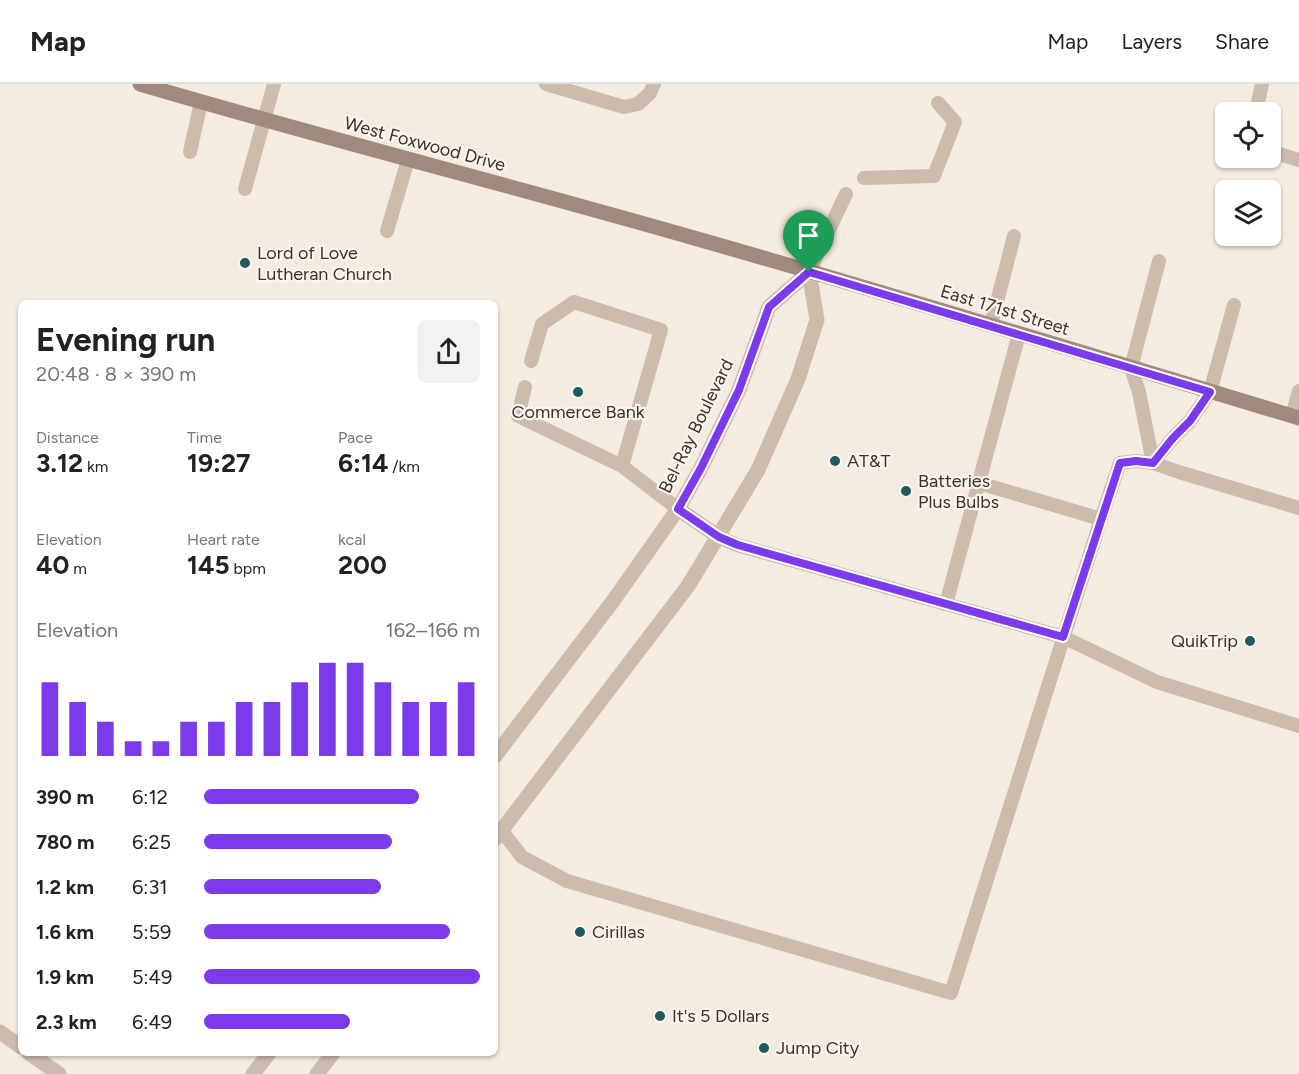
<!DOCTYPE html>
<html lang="en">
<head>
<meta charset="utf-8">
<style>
  :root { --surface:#fff; --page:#f2f2f2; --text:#222; --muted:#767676; --line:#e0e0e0; --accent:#7c3aed }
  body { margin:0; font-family:Figtree,sans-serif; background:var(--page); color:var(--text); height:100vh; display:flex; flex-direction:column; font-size:22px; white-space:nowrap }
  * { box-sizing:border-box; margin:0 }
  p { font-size:20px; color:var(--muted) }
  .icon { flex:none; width:33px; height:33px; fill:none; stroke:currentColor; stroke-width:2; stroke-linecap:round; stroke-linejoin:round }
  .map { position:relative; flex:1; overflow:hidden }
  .sheet { position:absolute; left:18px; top:216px; width:480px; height:756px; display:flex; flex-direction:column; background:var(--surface); border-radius:9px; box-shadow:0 2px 4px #0004 }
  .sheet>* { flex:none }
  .controls { position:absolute; left:1215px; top:18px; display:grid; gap:12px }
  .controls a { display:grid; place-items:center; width:66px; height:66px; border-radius:9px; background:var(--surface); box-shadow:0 2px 4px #0004; font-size:30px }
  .pin { position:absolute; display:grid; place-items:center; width:51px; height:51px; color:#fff; margin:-62px -26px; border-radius:50% 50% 50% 0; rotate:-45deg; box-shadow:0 0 6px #0007 }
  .pin .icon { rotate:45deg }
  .round { display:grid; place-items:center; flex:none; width:63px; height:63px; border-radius:9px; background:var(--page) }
  .head { display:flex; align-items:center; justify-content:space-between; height:102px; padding:0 18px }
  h1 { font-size:33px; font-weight:700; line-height:45px }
  .stats { display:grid; grid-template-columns:repeat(3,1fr); gap:9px; height:102px; padding:6px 18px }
  .stats div { display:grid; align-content:center }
  .stats b { font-size:26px; font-weight:700 }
  .stats small { font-size:16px; font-weight:400 }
  .stats p { font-size:16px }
  .chart { height:168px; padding:12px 18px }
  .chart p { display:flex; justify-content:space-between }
  .chart svg { width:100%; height:108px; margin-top:6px; stroke:var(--accent); stroke-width:6 }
  ul { padding:0 18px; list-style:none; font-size:20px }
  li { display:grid; grid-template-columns:96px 72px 1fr; align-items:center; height:45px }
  li i { height:15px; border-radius:8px; background:var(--accent) }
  header { display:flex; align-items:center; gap:36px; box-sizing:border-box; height:84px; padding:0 30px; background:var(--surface); border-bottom:2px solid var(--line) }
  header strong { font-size:28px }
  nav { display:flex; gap:33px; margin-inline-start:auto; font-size:21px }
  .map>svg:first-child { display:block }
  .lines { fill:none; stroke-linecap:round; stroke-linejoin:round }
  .service { stroke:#cdbbac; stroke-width:14 }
  .minor { stroke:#cdbbac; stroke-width:15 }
  .secondary { stroke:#a18a7d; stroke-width:15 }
  .route-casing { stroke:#fff; stroke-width:12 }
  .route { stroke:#7c3aed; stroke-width:8 }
  .poi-dot { fill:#1f5a5e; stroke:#fbf5ee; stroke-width:2 }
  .labels { text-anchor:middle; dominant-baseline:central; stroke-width:4.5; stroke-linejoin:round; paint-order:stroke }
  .street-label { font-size:18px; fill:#3b302b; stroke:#fbf5ee }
  .poi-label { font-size:18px; fill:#3b302b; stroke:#fbf5ee; text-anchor:start }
</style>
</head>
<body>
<header>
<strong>Map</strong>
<nav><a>Map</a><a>Layers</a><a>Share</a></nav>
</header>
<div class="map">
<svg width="1299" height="990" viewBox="0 0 1299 990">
  <rect width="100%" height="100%" fill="#f4ebe1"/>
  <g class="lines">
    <g class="service">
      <path d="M546,0l78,23 14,-3 12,-11 4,-9"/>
      <path d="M1256,28l6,-28"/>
      <path d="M1270,67l29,9"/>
      <path d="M190,68l11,-50"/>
      <path d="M864,94l70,-2 21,-54 -17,-19"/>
      <path d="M245,105l29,-105"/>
      <path d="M387,147l21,-71"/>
      <path d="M1159,177l-28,107 8,24 14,71 20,-25 17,-17 20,-29 24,-87"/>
      <path d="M809,188l37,-78"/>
      <path d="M991,241l23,-89"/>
      <path d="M531,277l11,-37 32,-22 87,28 -39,136 56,43"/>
      <path d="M525,303l-7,29 104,50"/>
      <path d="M1292,332l7,-25"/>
      <path d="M1101,435l19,-56 16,-2 17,2 26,9 120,36"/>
      <path d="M719,453l18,8 326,92 94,45 142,44"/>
      <path d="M946,520l73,-270"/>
      <path d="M502,747l20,26 45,24 384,112 150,-474 -122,-36"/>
    </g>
    <g class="minor">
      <path d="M678,425l41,28"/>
      <path d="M495,672l118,-155 65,-92 23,-41 38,-78 30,-83 40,-35"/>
      <path d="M495,755l193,-253 70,-116 40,-91 19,-59 -8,-48"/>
      <path d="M0,948l21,15"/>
      <path d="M29,969l30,21"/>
      <path d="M253,990l16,-21"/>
      <path d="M317,990l16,-21"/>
    </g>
    <path class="secondary" d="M140,0c186,55 374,102 561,156 200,57 399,118 598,178"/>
  </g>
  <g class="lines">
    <g class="route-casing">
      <path id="route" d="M809,188l401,120 -20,29 -17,17 -20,25 -17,-2 -16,2 -57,174 -325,-92 -19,-8 -41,-28 23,-41 38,-78 30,-83z"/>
    </g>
    <use href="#route" class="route"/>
  </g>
  <g class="poi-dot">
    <circle cx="245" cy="179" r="6"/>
    <circle cx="578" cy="308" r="6"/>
    <circle cx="835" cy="377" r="6"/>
    <circle cx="906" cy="407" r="6"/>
    <circle cx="1250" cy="557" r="6"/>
    <circle cx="580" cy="848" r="6"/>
    <circle cx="660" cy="932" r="6"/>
    <circle cx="764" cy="964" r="6"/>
  </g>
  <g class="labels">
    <g class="street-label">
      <text transform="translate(425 60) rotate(15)">West Foxwood Drive</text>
      <text transform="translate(1005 226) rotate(17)">East 171st Street</text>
      <text transform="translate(696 342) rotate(-64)">Bel-Ray Boulevard</text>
    </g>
    <g class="poi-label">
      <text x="257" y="169">Lord of Love<tspan x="257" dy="21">Lutheran Church</tspan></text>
      <text x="578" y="328" text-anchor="middle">Commerce Bank</text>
      <text x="847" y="377">AT&amp;T</text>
      <text x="918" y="397">Batteries<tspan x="918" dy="21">Plus Bulbs</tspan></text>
      <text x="1238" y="557" text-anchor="end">QuikTrip</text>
      <text x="592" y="848">Cirillas</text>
      <text x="672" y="932">It's 5 Dollars</text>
      <text x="776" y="964">Jump City</text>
    </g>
  </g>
</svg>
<div class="controls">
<a><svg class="icon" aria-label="locate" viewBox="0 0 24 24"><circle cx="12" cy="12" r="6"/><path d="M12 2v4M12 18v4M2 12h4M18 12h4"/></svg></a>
<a><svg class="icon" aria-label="layers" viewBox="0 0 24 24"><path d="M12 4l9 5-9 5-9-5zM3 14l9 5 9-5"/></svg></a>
</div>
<div class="pin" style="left:809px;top:188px;background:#1e9e55"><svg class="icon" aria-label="arrive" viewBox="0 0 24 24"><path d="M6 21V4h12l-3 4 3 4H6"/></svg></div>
<section class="sheet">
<div class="head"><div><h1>Evening run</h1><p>20:48 · 8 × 390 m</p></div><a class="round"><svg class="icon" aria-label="share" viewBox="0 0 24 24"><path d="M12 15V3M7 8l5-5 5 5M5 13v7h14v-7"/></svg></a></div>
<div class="stats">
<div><p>Distance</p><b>3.12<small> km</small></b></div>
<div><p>Time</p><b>19:27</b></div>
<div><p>Pace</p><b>6:14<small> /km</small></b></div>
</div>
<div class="stats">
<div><p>Elevation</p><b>40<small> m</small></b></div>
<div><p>Heart rate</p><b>145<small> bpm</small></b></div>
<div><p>kcal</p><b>200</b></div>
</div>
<div class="chart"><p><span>Elevation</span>162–166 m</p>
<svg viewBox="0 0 160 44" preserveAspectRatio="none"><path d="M5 44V14M15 44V22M25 44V30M35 44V38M45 44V38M55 44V30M65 44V30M75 44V22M85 44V22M95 44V14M105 44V6M115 44V6M125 44V14M135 44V22M145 44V22M155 44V14"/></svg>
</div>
<ul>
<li><b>390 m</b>6:12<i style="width:78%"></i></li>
<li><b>780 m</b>6:25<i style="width:68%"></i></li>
<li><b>1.2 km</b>6:31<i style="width:64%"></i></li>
<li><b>1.6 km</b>5:59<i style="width:89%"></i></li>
<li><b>1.9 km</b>5:49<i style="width:100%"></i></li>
<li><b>2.3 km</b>6:49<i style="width:53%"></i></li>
</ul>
</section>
</div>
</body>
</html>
